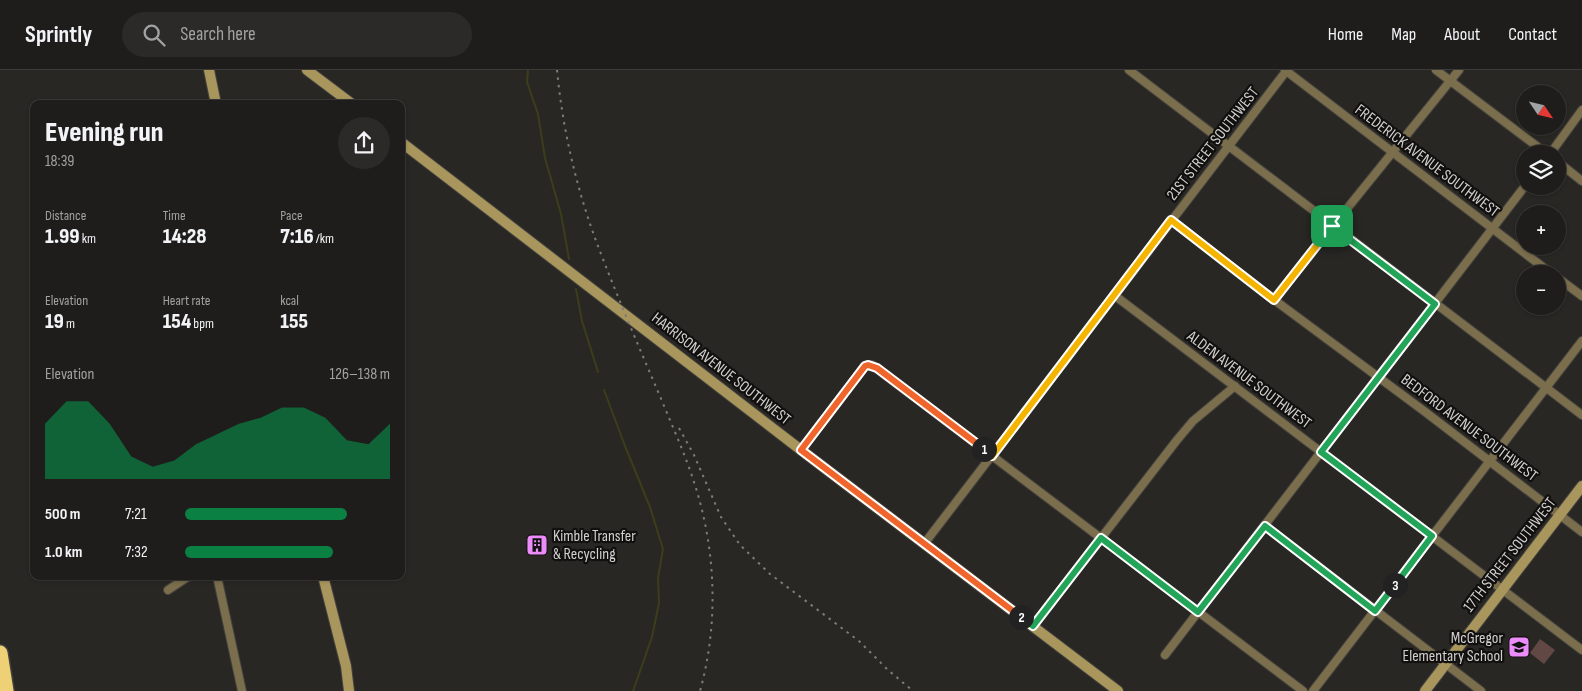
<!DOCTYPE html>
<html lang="en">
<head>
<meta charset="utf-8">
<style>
  :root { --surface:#1f1d1b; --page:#2c2a28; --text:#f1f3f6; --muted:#a1a2a3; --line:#3c3b3a; --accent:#0b8043 }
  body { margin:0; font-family:"Sofia Sans Condensed",sans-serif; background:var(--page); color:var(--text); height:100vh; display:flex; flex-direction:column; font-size:19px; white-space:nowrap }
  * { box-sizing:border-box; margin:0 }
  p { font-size:16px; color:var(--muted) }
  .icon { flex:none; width:28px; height:28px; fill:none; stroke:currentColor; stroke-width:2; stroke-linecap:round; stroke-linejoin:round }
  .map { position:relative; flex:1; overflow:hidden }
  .drawer { position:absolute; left:30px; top:30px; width:375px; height:480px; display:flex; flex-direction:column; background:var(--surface); border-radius:10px; box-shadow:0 1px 4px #0004,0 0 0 1px var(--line) }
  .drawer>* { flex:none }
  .needle { width:32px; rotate:125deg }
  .fabs { position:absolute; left:1516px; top:15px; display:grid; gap:10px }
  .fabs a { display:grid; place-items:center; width:50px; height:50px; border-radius:50%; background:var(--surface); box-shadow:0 1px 4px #0004,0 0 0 1px var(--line); font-size:25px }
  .pin { position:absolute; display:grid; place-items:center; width:42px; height:42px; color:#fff; margin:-21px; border-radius:10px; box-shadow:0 2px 8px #0006 }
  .km { position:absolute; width:25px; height:25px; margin:-12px; border-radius:50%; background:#222; color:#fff; font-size:14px; line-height:25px; text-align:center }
  .round { display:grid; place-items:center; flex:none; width:52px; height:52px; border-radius:26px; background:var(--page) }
  .summary { display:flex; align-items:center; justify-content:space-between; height:85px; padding:0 15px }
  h1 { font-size:28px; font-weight:800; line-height:38px }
  .metrics { display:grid; grid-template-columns:repeat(3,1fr); gap:8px; height:85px; padding:5px 15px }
  .metrics div { display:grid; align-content:center }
  .metrics b { font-size:21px; font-weight:800 }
  .metrics small { font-size:14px; font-weight:400 }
  .metrics p { font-size:14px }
  .chart { height:140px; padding:10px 15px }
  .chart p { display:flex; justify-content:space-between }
  .chart svg { width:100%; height:90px; margin-top:5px; fill:var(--accent); opacity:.7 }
  ul { padding:0 15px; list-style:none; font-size:16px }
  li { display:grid; grid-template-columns:80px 60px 1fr; align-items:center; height:38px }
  li i { height:12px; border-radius:6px; background:var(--accent) }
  header { display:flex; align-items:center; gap:30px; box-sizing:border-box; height:70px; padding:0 25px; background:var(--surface); border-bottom:1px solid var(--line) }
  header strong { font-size:24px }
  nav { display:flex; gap:28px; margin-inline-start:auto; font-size:18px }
  .search { width:350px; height:45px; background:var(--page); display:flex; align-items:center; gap:12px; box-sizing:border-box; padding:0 18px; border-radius:28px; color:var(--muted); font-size:19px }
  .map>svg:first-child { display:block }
  .green { fill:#624845 }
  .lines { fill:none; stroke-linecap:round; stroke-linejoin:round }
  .stream { stroke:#3c3e1a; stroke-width:2 }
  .street-casing { stroke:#44423f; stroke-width:10 }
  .secondary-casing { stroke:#44423f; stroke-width:12 }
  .highway-casing { stroke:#44423f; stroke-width:18 }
  .street { stroke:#7a6e4c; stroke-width:8 }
  .secondary { stroke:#a9965d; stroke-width:10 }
  .highway { stroke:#eed076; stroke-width:15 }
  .rail { stroke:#7e7c7a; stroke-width:2; stroke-dasharray:2.5 5; stroke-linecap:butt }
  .split-1-casing { stroke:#fff; stroke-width:10 }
  .split-2-casing { stroke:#fff; stroke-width:10 }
  .split-3-casing { stroke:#fff; stroke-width:10 }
  .split-4-casing { stroke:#fff; stroke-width:10 }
  .split-1 { stroke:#f5b400; stroke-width:6 }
  .split-2 { stroke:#f0652b; stroke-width:6 }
  .split-3 { stroke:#22a559; stroke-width:6 }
  .split-4 { stroke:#22a559; stroke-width:6 }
  .labels { text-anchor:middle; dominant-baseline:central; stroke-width:4.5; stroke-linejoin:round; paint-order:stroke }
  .street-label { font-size:16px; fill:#d2d1cf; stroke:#11100f }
  .poi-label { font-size:16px; fill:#d2d1cf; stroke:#11100f; text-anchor:start }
</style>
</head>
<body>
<header>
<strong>Sprintly</strong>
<div class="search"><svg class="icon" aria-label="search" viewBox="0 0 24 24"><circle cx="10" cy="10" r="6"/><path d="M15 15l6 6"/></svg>Search here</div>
<nav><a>Home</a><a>Map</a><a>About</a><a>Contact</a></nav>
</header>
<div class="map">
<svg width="1582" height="621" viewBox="0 0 1582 621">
  <rect width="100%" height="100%" fill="#292724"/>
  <path class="green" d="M1540,569l15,11 -11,14 -14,-11z"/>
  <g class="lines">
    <g class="stream">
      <path d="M528,0l-1,12 11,32 7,44 16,56 8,45"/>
      <path d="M576,219l6,32 16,51"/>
      <path d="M604,320l21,56 25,61 13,42 -5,29 1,25 -7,34 -19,54"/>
    </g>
    <g class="street-casing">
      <g id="street">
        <path d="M1129,0l453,345"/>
        <path d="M1285,0l267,204"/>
        <path d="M1436,0l111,84"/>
        <path d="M1550,84l32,-44"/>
        <path d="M1558,92l24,19"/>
        <path d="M1171,150l79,62 174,129 158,121"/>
        <path d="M1558,208l24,18"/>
        <path d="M1114,225l468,355"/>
        <path d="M1274,229l185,-229"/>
        <path d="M801,380l64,-84 7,-1 431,326"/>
        <path d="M1265,456l216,165"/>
        <path d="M924,474l363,-474"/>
        <path d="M217,506l25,115"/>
        <path d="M168,520l18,-12 5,-2"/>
        <path d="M1033,556l144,-186 16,-19 42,-35"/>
        <path d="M1165,585l360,-469"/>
        <path d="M1313,621l269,-350"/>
      </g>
    </g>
    <g class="secondary-casing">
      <g id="secondary">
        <path d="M209,0l7,34"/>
        <path d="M307,0l45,34"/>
        <path d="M401,72l400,308 317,241"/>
        <path d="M323,506l23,90 3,25"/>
        <path d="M1425,621l157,-205"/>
      </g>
    </g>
    <g class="highway-casing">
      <path id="highway" d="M0,583l6,38"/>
    </g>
    <use href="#street" class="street"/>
    <use href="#secondary" class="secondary"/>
    <use href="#highway" class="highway"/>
    <g class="rail">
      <path d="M557,0c6,63 21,125 44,184 19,49 40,98 61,147 11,27 23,53 32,81 22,67 25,141 6,209"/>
      <path d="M679,358l15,27 27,62 19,28 30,29 89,67 29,29 25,21"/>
    </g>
  </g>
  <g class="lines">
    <g class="split-1-casing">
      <path id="split-1" d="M984,379l8,7 179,-236 103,80 58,-74"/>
    </g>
    <g class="split-2-casing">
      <path id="split-2" d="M984,379l-107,-81 -9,-3 -3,1 -64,84 220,167"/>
    </g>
    <g class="split-3-casing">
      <path id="split-3" d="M1021,547l12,9 68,-88 97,74 67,-86 110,85 20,-26"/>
    </g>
    <g class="split-4-casing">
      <path id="split-4" d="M1332,156l103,78 -114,148 111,84 -37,49"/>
    </g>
    <use href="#split-1" class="split-1"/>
    <use href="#split-2" class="split-2"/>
    <use href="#split-3" class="split-3"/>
    <use href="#split-4" class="split-4"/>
  </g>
  <defs>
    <g id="building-square" transform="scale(1.125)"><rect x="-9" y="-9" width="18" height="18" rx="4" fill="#ec8cfb" stroke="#11100f"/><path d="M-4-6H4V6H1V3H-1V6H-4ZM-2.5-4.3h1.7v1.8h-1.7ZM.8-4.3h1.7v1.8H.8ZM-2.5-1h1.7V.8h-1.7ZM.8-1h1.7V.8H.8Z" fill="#111"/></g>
    <g id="school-square" transform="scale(1.125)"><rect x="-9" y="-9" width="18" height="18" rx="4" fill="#ec8cfb" stroke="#11100f"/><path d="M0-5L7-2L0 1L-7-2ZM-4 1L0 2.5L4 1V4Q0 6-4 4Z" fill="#111"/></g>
  </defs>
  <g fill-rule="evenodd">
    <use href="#building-square" x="537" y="475"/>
    <use href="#school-square" x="1519" y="577"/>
  </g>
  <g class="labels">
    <g class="street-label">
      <text transform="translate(1213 74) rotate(-52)">21ST STREET SOUTHWEST</text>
      <text transform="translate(1427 91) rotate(37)">FREDERICK AVENUE SOUTHWEST</text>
      <text transform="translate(721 299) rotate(38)">HARRISON AVENUE SOUTHWEST</text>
      <text transform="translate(1249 310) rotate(37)">ALDEN AVENUE SOUTHWEST</text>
      <text transform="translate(1469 358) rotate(37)">BEDFORD AVENUE SOUTHWEST</text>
      <text transform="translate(1510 485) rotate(-52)">17TH STREET SOUTHWEST</text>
    </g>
    <g class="poi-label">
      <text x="553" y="466">Kimble Transfer<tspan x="553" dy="18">&amp; Recycling</tspan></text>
      <text x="1503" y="568" text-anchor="end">McGregor<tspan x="1503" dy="18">Elementary School</tspan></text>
    </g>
  </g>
</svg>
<div class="fabs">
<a><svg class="needle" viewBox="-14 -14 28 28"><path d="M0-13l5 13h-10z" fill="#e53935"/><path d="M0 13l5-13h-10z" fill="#a1a2a3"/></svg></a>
<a><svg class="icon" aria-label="layers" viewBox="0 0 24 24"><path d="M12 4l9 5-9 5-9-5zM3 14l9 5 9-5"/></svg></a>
<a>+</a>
<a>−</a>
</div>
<div class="pin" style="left:1332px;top:156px;background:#1e9e55"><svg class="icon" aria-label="arrive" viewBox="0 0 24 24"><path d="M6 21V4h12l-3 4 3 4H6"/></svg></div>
<b class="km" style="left:984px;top:379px">1</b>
<b class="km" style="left:1021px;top:547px">2</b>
<b class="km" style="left:1395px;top:515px">3</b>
<section class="drawer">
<div class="summary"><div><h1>Evening run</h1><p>18:39</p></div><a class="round"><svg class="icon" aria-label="share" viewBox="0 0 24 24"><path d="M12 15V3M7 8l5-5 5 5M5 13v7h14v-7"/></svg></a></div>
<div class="metrics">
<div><p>Distance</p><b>1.99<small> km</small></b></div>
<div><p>Time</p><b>14:28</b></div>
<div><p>Pace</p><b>7:16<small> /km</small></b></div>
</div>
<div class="metrics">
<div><p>Elevation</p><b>19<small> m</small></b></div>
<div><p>Heart rate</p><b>154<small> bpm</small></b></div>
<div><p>kcal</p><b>155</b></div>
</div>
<div class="chart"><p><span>Elevation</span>126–138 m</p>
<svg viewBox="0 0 160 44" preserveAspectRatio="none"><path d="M0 44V17L10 6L20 6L30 17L40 33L50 38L60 35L70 27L80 22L90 17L100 14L110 9L120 9L130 14L140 25L150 27L160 17V44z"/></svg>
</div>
<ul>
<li><b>500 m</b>7:21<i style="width:79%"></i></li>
<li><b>1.0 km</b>7:32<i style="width:72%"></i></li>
</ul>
</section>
</div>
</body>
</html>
